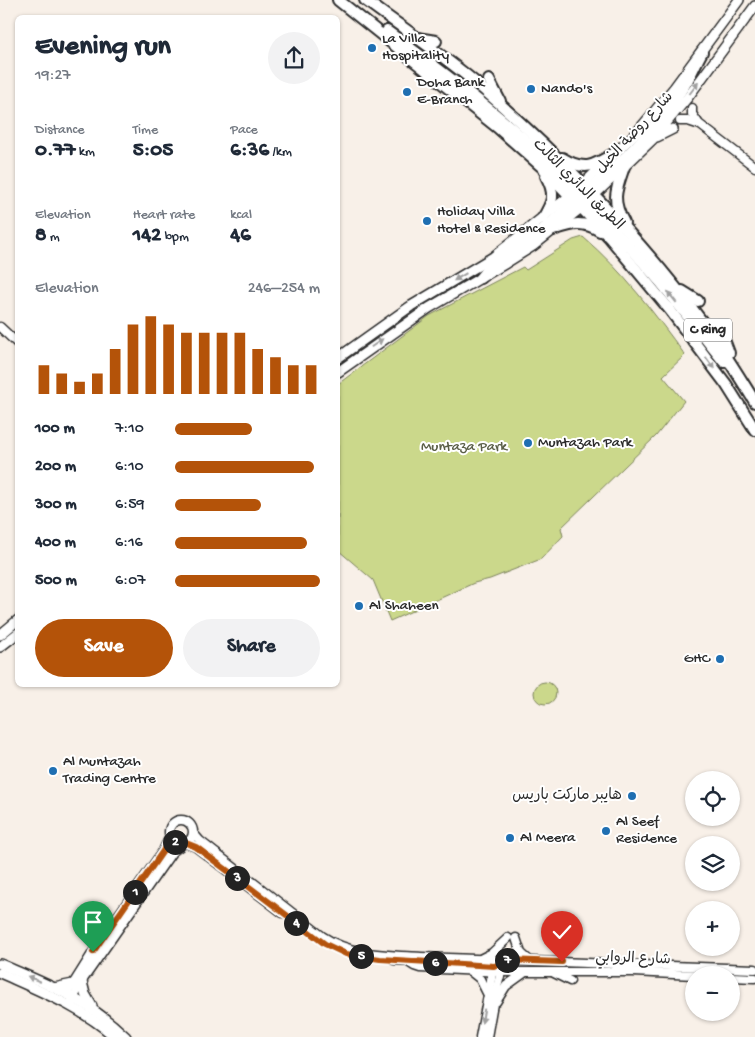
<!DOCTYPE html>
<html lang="en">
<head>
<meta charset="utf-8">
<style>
  :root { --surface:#fff; --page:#f2f2f3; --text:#1f2937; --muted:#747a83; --accent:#b45309 }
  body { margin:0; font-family:"Gochi Hand","Playpen Sans Arabic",sans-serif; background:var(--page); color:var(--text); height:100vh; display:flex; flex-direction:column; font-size:19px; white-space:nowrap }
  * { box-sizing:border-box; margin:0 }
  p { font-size:16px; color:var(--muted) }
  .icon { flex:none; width:28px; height:28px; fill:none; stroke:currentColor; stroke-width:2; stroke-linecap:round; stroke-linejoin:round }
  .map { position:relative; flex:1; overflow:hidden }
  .side { position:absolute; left:15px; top:15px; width:325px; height:672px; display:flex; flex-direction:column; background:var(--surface); border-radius:8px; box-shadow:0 1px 4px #0004 }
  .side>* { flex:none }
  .tools { position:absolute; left:685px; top:771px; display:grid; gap:10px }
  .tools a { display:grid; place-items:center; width:55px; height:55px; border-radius:50%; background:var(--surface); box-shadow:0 1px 4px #0004; font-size:25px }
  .pin { position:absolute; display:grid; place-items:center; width:42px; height:42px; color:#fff; margin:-51px -21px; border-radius:50% 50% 50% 0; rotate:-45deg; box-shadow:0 0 5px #0007 }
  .pin .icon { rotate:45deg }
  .km { position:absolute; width:25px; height:25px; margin:-12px; border-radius:50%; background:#222; color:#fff; font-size:14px; line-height:25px; text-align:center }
  .round { display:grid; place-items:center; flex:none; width:52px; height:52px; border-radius:26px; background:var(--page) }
  .overview { display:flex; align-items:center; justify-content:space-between; height:85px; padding:0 20px }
  h1 { font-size:28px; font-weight:800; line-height:38px }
  .stats { display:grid; grid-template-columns:repeat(3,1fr); gap:8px; height:85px; padding:5px 20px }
  .stats div { display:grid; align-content:center }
  .stats b { font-size:21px; font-weight:800 }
  .stats small { font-size:14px; font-weight:400 }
  .stats p { font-size:14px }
  .chart { height:140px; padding:10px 20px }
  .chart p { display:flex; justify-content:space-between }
  .chart svg { width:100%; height:90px; margin-top:5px; stroke:var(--accent); stroke-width:6 }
  .button { display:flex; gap:10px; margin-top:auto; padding:10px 20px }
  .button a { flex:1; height:58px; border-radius:30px; background:var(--accent); color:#fff; font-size:20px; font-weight:800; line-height:58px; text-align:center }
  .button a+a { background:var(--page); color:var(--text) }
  ul { padding:0 20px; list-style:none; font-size:16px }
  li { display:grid; grid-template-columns:80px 60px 1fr; align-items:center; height:38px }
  li i { height:12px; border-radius:6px; background:var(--accent) }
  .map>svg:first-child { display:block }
  .green { fill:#cbd88b; stroke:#7b825b }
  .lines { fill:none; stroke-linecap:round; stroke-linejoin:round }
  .secondary-casing { stroke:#2b2b2b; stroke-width:11 }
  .primary-casing { stroke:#2b2b2b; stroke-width:12 }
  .highway-casing { stroke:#2b2b2b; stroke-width:14 }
  .secondary { stroke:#fff; stroke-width:8 }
  .primary { stroke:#fff; stroke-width:9 }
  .highway { stroke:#fff; stroke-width:10 }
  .oneway { fill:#a0a0a0 }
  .route-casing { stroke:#fff; stroke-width:10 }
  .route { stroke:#b45309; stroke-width:6 }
  .poi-dot { fill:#1f6fb2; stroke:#fff; stroke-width:2 }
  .labels { text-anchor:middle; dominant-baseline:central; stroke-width:4; stroke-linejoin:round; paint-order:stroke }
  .shield { fill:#fff; stroke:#6b6b6b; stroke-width:1 }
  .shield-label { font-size:14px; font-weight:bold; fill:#2b2b2b }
  .poi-label { font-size:15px; fill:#2b2b2b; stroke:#fff; text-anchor:start }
  .street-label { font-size:15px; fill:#2b2b2b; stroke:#fff }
  .park-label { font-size:15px; fill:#5b5f48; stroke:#fff }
</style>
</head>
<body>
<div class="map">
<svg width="755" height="1037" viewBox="0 0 755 1037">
  <rect width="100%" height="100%" fill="#f8f0e8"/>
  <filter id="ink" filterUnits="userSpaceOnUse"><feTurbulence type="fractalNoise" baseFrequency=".02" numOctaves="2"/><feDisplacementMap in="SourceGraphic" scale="10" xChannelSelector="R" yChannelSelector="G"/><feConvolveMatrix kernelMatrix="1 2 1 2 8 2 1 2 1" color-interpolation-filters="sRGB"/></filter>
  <g filter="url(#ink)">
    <g class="green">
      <path d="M583,237c40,34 71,76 102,118l-22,21 21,25 -28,35 -95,92 2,8 -22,23 -51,20 -16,4 -84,38 -17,-41 -35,-30v-166l91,-68 94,-49 3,3 47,-30z"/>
      <circle cx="545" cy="693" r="11"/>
    </g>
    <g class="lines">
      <g class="secondary-casing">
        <g id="secondary">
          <path d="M692,108v6l7,10 56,43"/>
          <path d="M680,121h8l9,3"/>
          <path d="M0,327l18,17"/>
          <circle cx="181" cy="832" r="12"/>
          <path d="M194,834l6,7 122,95c30,20 64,19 99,21l334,12"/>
          <path d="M186,843l10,4 87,66"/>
          <path d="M516,938l5,15 9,8"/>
          <path d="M482,958l10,-5 16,-15"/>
          <path d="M394,960l100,6 6,-2 5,-4"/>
          <path d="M408,962l6,4 6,2 81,4h132l61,3"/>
          <path d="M470,971l10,8 7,14"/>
          <path d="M554,973l16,8"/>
          <path d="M731,977l24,1"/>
          <path d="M70,989l27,-43 66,-95 7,-15"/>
          <path d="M496,1002l10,-16 18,-13"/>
          <path d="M71,1003l13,-25 88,-126 11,-8"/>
          <path d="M480,1037l13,-68"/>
          <path d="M487,1037l7,-39 8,-29"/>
        </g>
      </g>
      <g class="primary-casing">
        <g id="primary">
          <path d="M657,137l16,-8"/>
          <path d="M338,358l73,-52 82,-49 84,-67 61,-59 36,-43 65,-88"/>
          <path d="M338,372l91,-64 77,-45 27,-17 48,-38 71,-68 36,-43 67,-91"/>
          <path d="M0,635l18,-15"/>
          <path d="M0,647l18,-14"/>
          <path d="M0,964c49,21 87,35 126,73"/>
          <path d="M0,973c40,18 81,34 115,64"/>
          <path d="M82,982l3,12 7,12"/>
          <path d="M54,988l19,-4"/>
        </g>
      </g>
      <g class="highway-casing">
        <g id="highway">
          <path d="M338,0l159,127 44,39 29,30 40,42 60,72 56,74 29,46"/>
          <path d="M365,0c39,29 81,57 118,89 80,70 156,148 220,234 19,25 35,52 52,79"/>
          <path d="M387,31c47,34 92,68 135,106 21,18 40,39 60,58l5,3 7,-2"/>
          <path d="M417,38l19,3"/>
          <path d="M489,80l11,21"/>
          <path d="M562,158c23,14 32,8 53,-5"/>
          <path d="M584,194c36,-31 72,-64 98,-105 8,-11 13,-25 20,-37"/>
          <path d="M582,196l46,49 33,38 63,79"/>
          <path d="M543,218c10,-17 13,-23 3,-42"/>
          <path d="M624,223c-13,-23 -8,-33 0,-56"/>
          <path d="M553,230c19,-6 29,-10 47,1"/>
          <path d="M480,278l10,-12 53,-37 37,-31"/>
          <path d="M682,291l16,10"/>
          <path d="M723,337l6,16"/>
        </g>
      </g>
      <use href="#secondary" class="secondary"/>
      <use href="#primary" class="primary"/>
      <use href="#highway" class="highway"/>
    </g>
    <defs><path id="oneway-solid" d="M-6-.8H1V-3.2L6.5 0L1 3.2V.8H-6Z" transform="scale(1.25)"/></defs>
    <g class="oneway">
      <use href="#oneway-solid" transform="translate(694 88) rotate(-53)"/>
      <use href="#oneway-solid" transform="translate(460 277) rotate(149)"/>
      <use href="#oneway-solid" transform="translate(672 297) rotate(-128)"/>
      <use href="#oneway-solid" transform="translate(377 343) rotate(-35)"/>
      <use href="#oneway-solid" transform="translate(710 363) rotate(54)"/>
      <use href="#oneway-solid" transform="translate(34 979) rotate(-156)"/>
      <use href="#oneway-solid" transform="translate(483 1016) rotate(100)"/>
    </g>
  </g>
  <g class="lines" filter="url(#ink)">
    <g class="route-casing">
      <path id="route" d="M93,952l70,-101 7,-15 6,7h10l10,4 129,97 21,10 34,5 114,7 6,-2 6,-4 56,2"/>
    </g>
    <use href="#route" class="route"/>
  </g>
  <g class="poi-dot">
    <circle cx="372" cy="48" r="5"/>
    <circle cx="531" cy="89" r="5"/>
    <circle cx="407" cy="92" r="5"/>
    <circle cx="427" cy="221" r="5"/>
    <circle cx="528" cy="443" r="5"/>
    <circle cx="359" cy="606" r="5"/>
    <circle cx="720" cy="659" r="5"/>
    <circle cx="53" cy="771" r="5"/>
    <circle cx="632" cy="796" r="5"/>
    <circle cx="606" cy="831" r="5"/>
    <circle cx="510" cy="838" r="5"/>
  </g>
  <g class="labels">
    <rect class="shield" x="684" y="318.5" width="48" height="23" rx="4"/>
    <g class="shield-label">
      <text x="708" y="330">C Ring</text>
    </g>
    <g class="poi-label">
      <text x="382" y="39">La Villa<tspan x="382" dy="17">Hospitality</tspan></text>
      <text x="417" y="83">Doha Bank<tspan x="417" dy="17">E-Branch</tspan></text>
      <text x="541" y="89">Nando's</text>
      <text x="437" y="212">Holiday Villa<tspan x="437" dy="17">Hotel &amp; Residence</tspan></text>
      <text x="538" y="443">Muntazah Park</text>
      <text x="369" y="606">Al Shaheen</text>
      <text x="710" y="659" text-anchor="end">GHC</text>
      <text x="63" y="762">Al Muntazah<tspan x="63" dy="17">Trading Centre</tspan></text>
      <text x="622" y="796" text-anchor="end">هايبر ماركت باريس</text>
      <text x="616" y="822">Al Seef<tspan x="616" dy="17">Residence</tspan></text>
      <text x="520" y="838">Al Meera</text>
    </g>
    <g class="street-label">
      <text transform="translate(635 133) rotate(-47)">شارع روضة الخيل</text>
      <text transform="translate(578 185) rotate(45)">الطريق الدائري الثالث</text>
      <text transform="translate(633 959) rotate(2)">شارع الروابي</text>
    </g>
    <g class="park-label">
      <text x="464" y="447">Muntaza Park</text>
    </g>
  </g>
</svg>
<div class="tools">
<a><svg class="icon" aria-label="locate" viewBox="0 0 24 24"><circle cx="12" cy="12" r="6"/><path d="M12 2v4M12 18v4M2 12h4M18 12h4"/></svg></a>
<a><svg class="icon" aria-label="layers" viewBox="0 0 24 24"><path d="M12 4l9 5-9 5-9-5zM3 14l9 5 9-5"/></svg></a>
<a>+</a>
<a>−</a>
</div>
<div class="pin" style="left:93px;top:952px;background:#1e9e55"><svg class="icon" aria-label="arrive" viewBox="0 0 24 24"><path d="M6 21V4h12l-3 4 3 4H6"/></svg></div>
<div class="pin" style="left:562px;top:962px;background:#d93025"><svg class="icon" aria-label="check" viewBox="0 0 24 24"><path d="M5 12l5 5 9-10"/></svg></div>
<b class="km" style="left:135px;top:892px">1</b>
<b class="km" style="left:175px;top:842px">2</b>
<b class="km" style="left:237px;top:878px">3</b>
<b class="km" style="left:296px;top:923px">4</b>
<b class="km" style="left:361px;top:956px">5</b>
<b class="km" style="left:435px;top:963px">6</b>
<b class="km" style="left:507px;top:960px">7</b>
<section class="side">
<div class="overview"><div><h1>Evening run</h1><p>19:27</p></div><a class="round"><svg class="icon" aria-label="share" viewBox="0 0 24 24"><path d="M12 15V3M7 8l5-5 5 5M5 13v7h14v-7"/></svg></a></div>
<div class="stats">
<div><p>Distance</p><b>0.77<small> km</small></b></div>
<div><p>Time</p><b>5:05</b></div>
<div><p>Pace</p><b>6:36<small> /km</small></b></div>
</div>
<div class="stats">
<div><p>Elevation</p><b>8<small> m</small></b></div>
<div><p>Heart rate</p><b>142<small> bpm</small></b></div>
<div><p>kcal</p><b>46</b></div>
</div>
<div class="chart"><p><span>Elevation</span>246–254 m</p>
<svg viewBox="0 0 160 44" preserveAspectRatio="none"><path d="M5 44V30M15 44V34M25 44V38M35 44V34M45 44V22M55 44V10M65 44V6M75 44V10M85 44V14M95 44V14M105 44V14M115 44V14M125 44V22M135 44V26M145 44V30M155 44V30"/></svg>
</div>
<ul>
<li><b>100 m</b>7:10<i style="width:53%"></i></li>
<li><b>200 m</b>6:10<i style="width:96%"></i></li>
<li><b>300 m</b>6:59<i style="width:59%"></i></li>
<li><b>400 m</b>6:16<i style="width:91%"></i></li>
<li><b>500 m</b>6:07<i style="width:100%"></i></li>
</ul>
<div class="button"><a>Save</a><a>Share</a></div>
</section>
</div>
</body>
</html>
